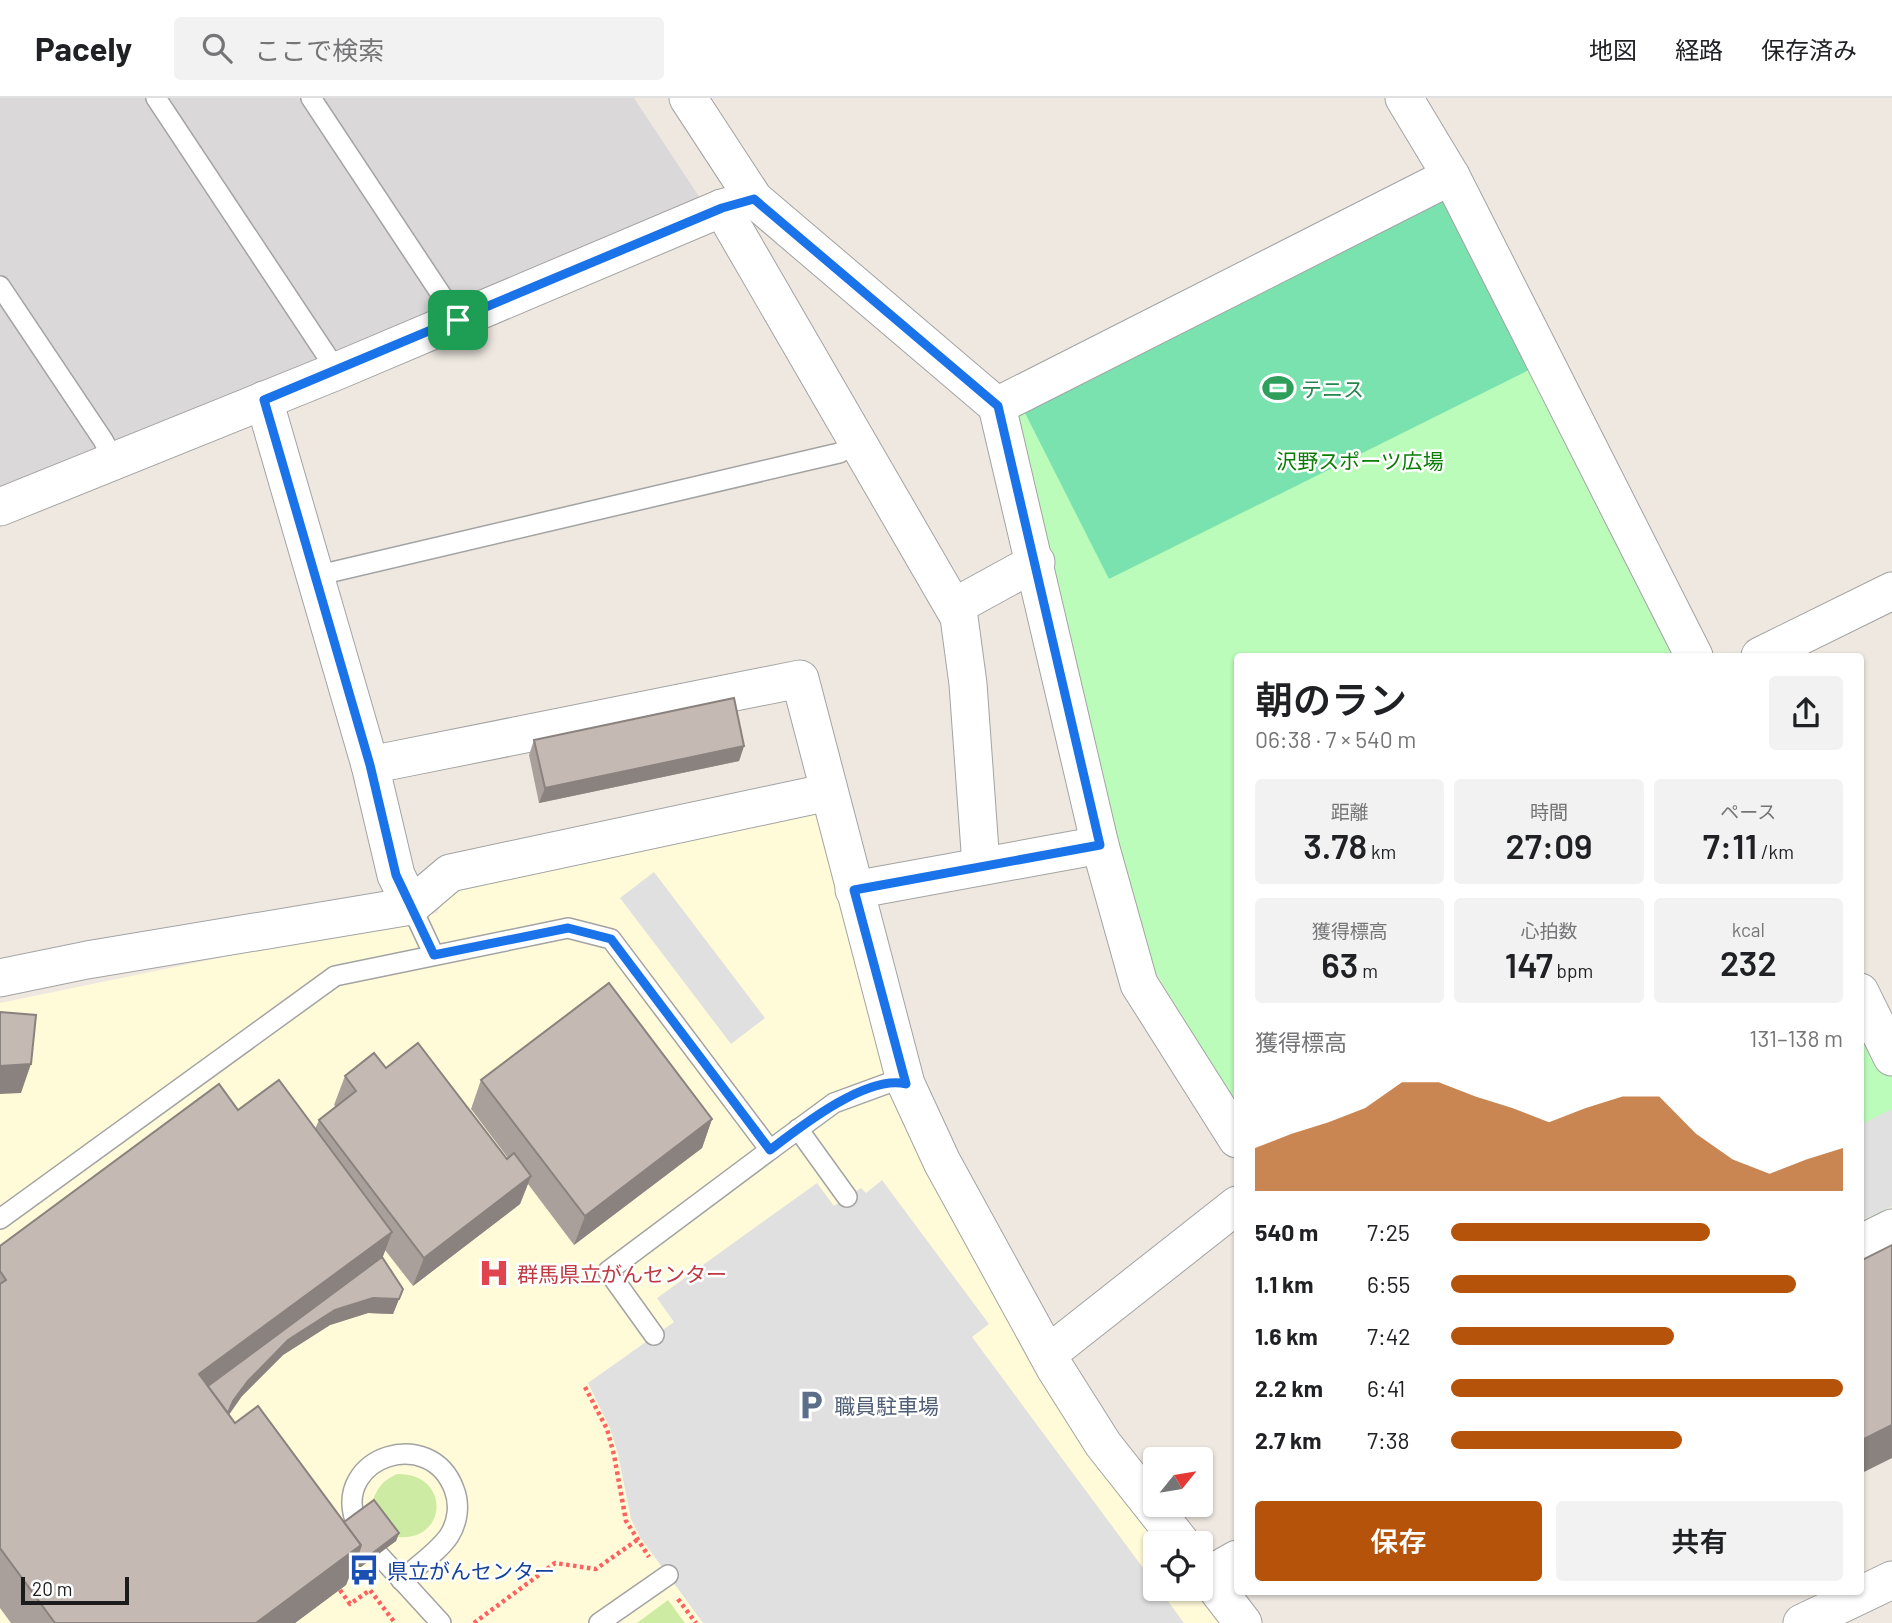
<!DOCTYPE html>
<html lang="ja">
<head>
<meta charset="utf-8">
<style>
  :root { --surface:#fff; --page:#f2f2f2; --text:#202124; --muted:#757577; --line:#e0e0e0; --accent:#b45309 }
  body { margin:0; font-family:Barlow,"Noto Sans JP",sans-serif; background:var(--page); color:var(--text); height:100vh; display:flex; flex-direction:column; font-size:26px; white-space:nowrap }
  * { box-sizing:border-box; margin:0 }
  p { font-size:23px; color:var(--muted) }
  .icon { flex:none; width:38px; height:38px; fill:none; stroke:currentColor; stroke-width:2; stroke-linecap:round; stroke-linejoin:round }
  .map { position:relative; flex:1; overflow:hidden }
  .panel { position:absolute; left:1234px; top:555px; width:630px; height:942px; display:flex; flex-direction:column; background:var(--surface); border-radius:7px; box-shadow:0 2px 5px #0004 }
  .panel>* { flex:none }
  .needle { width:46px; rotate:60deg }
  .fabs { position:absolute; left:1143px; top:1349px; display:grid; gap:14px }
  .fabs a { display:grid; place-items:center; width:70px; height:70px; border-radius:7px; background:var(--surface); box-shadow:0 2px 5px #0004; font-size:35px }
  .scale { position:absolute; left:21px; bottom:18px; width:108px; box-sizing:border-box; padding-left:7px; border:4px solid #1c1c1c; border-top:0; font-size:19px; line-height:24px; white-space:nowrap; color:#1c1c1c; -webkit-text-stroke:5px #fff; paint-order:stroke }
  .pin { position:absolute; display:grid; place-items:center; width:60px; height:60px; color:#fff; margin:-30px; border-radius:14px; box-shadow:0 4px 10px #0006 }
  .round { display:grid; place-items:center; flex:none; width:74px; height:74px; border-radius:7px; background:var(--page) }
  .head { display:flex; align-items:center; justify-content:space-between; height:119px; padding:0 21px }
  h1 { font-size:38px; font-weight:600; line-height:52px }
  .metrics { display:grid; grid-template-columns:repeat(3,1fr); gap:10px; height:119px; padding:7px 21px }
  .metrics div { display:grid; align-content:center; border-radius:7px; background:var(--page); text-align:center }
  .metrics b { font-size:35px; font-weight:600 }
  .metrics small { font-size:19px; font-weight:400 }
  .metrics p { font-size:19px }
  .chart { height:196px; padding:14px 21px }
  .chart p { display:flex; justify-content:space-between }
  .chart svg { width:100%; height:126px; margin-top:7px; fill:var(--accent); opacity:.7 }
  .action { display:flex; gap:14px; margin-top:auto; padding:14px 21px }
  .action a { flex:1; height:80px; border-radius:7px; background:var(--accent); color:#fff; font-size:28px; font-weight:600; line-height:80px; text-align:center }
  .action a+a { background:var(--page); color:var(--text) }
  ul { padding:0 21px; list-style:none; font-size:23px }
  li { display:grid; grid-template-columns:112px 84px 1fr; align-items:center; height:52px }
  li i { height:18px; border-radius:9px; background:var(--accent) }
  header { display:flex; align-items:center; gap:42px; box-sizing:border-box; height:98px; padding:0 35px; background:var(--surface); border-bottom:2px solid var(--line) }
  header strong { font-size:33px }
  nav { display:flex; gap:38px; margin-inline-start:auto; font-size:24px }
  .search { width:490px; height:63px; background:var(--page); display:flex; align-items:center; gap:18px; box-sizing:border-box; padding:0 24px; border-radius:7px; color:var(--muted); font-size:26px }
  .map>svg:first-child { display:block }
  .residential { fill:#dad8d9 }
  .education { fill:#fffbd8 }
  .grass { fill:#ceeba3 }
  .park { fill:#bbfcba }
  .pitch { fill:#7ae2af }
  .parking { fill:#e0e0e0 }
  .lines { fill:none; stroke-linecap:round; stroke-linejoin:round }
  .lane-casing { stroke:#a3a3a3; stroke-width:22 }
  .street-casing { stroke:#a3a3a3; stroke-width:39 }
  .path { stroke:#ff6060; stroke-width:4.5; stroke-dasharray:3.5 3.5; stroke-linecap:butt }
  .lane { stroke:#fff; stroke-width:19 }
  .street { stroke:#fff; stroke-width:37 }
  .wall { fill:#a99f9b }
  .shaded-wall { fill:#8a827e }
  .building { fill:#c5b9b4; stroke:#8a827e; stroke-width:2 }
  .route-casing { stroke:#fff; stroke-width:14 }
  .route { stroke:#1a73e8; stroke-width:9 }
  .labels { text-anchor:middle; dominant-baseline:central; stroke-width:5; stroke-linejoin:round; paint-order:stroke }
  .leisure-label { font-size:21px; fill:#27864d; stroke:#fff; text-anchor:start }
  .park-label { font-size:21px; fill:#097d06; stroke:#fff }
  .health-label { font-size:21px; fill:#be3a42; stroke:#fff; text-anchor:start }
  .service-label { font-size:21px; fill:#4e5e75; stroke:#fff; text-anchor:start }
  .transit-label { font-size:21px; fill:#164399; stroke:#fff; text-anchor:start }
</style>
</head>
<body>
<header>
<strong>Pacely</strong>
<div class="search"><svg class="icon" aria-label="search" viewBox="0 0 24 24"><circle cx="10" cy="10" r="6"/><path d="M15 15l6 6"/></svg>ここで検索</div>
<nav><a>地図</a><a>経路</a><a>保存済み</a></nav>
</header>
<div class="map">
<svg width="1892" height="1525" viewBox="0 0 1892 1525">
  <rect width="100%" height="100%" fill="#eee8e0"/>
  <path class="residential" d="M0,0h634l66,100 -3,11 -697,282z"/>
  <path class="education" d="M817,715l77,268 273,462 -12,1v45h45l29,34h-1229v-620l437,-90 13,-24z"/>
  <g class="grass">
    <path d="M397,1376c57,-1 50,74 -6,62l-19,-33c5,-15 10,-22 25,-29z"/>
    <path d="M668,1502l17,23h-48z"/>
  </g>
  <g class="park">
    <path d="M1447,100l234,458h-444v452l-94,-157 -129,-537z"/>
    <path d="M1860,911l32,63v134l-32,15z"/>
  </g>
  <path class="pitch" d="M1447,100l86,170 -424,211 -86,-170z"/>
  <g class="parking">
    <path d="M654,774l111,146 -34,26 -111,-146z"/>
    <path d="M1892,1011v97l-32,15v-96z"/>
    <path d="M882,1082l107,144 -17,13 183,247v5h4l25,34h-481l-63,-86 -9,-18 -13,-65 -8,-26 -22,-45 86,-61 -17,-24 160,-115 17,23 27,-18 5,5z"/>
  </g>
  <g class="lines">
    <g class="lane-casing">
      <g id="lane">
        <path d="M156,0l181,273"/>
        <path d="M311,0l147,222"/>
        <path d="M0,188l103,154 11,21"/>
        <path d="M315,478l524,-123 19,-10"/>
        <path d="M411,808l23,49"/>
        <path d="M798,1031l49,68"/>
        <path d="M770,1052l64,-47 60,-22 12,3"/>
        <path d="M0,1121l335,-243 233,-48 43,11 159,211 -162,121 46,64"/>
        <path d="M355,1422c-21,-63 75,-95 99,-31 6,15 4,33 -5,47 -11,16 -33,31 -48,44"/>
        <path d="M378,1456l63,69"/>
        <path d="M599,1525l69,-48"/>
      </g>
    </g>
    <g class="street-casing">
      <g id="street">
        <path d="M688,0l66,101 243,207"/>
        <path d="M1404,0l47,78 243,480"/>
        <path d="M722,110l237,409 9,67 13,181"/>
        <path d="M264,302l106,365 26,110 15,31"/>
        <path d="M0,409l337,-136 385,-163 32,-9"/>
        <path d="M954,509l82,-45"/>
        <path d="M1760,558l132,-65"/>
        <path d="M370,667l430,-86 106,405 36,78 113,206 48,76 79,100"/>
        <path d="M854,792l246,-45"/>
        <path d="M0,880l87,-18 324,-54 39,-33 379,-81"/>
        <path d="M1860,894l32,65"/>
        <path d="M1237,1041l-98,-155 -39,-139 -103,-439 454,-230"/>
        <path d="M1860,1146l32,-16"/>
        <path d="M1048,1256l189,-149"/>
        <path d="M1200,1469l43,56"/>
        <path d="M1207,1478l30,-17"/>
        <path d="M1802,1525l90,-43"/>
      </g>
    </g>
    <g class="path">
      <path d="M585,1289l22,42 7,26 12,66 23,36"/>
      <path d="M340,1492l10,14 20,-14 25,33"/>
      <path d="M678,1501l18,24"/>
      <path d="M474,1525l81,-60 41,6 41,-29"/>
    </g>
    <use href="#lane" class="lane"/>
    <use href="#street" class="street"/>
  </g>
  <g class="wall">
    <path d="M534,642l210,6 -5,15 -200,42 -10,-48z"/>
    <path d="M386,970l121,91 1,-1 -37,-49 10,-29 231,39 -10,29 -128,97 -46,-61 -8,20 -107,82 -28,-36 -3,7 21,32 -10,25 -25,-1 -38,12 -47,30 -41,41 -13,19 6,8 109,99 55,11 -3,8 -46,34 -4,10 -51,38h-284l-11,-15v-362l238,-136 77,19 4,-9 17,-13 -2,-2 11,-29z"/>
  </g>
  <g class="shaded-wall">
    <path d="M744,648l-5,15 -200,42 6,-15z"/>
    <path d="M31,966l-10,29 -21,1v-28z"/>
    <path d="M712,1021l-10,29 -128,97 11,-29z"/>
    <path d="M531,1078l-11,28 -107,82 11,-28z"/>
    <path d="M392,1134l-15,41 -181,133 3,-32z"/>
    <path d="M403,1191l-10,25 -25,-1 -38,12 -47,30 -41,41 -15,21 -10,24 16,-40 15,-20 40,-41 47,-30z"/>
    <path d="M1892,1327v33l-32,16v-33z"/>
    <path d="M399,1435l-3,8 -46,34 -4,10 -51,38h-39l105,-78z"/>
  </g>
  <g class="building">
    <path d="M734,600l10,48 -199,42 -11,-48z"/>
    <path d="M609,885l103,136 -127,97 -104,-136z"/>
    <path d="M0,914l36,3 -5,49 -31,2z"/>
    <path d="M418,945l89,116 7,-6 17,23 -107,82 -105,-138 37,-29 -11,-15 29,-23 12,15z"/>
    <path d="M279,982l113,152 -193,142 36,49 23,-17 103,139 -105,78h-201l-55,-75v-264l6,-4 -6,-9v-25l219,-162 19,26z"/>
    <path d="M1892,1147v180l-32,16v-180z"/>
    <path d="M382,1159l21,32 -4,10 -26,-1 -38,12 -47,30 -40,41 -15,20 -5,12 -20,-27z"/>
    <path d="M374,1402l25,33 -46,35 8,-23 -17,-23z"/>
  </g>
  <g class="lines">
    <g class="route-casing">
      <path id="route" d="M754,101l244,207 102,439 -246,45 52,194c-39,-10 -106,43 -136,66l-159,-211 -43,-11 -134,27 -38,-80 -26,-110 -106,-365 458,-192z"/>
    </g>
    <use href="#route" class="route"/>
  </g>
  <defs>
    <g id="stadium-bare" transform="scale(2.415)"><path d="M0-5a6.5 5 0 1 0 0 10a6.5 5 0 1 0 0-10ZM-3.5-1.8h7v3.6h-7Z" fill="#2e9e5b" stroke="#fff" stroke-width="2.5" paint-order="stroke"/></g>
    <g id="hospital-bare" transform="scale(2.415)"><path d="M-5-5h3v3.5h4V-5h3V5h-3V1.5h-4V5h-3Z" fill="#e0444e" stroke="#fff" stroke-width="2.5" paint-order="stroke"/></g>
    <g id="parking-bare" transform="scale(2.415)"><path d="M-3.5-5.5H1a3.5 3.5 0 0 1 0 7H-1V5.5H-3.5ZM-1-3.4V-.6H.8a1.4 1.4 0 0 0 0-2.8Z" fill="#5c6f8a" stroke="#fff" stroke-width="2.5" paint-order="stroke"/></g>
    <g id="bus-bare" transform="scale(2.415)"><path d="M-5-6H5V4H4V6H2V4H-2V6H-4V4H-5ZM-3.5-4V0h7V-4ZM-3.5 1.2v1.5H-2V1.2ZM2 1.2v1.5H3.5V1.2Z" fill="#1a4fb4" stroke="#fff" stroke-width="2.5" paint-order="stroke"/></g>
  </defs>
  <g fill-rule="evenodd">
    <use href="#stadium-bare" x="1278" y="290"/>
    <use href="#hospital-bare" x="494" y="1175"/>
    <use href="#parking-bare" x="811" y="1307"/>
    <use href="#bus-bare" x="364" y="1472"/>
  </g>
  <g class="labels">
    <g class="leisure-label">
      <text x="1301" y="290">テニス</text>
    </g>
    <g class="park-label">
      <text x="1360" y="362">沢野スポーツ広場</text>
    </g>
    <g class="health-label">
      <text x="517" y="1175">群馬県立がんセンター</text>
    </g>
    <g class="service-label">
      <text x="834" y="1307">職員駐車場</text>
    </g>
    <g class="transit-label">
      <text x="387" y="1472">県立がんセンター</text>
    </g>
  </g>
</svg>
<div class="fabs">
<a><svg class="needle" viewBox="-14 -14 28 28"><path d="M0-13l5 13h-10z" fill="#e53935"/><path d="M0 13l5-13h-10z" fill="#757577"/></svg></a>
<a><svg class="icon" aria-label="locate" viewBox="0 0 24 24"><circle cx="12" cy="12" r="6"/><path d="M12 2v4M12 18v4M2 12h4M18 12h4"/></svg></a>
</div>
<div class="scale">20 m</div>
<div class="pin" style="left:458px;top:222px;background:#1e9e55"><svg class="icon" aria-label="arrive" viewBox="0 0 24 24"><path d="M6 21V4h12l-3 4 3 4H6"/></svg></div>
<section class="panel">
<div class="head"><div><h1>朝のラン</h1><p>06:38 · 7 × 540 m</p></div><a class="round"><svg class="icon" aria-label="share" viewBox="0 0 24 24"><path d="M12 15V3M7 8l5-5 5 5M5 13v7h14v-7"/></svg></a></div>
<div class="metrics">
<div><p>距離</p><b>3.78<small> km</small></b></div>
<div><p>時間</p><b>27:09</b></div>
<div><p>ペース</p><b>7:11<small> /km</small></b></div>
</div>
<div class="metrics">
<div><p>獲得標高</p><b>63<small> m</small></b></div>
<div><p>心拍数</p><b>147<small> bpm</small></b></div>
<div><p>kcal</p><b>232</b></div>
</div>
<div class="chart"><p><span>獲得標高</span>131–138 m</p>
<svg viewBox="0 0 160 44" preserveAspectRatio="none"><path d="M0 44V29L10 24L20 20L30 15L40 6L50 6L60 11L70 15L80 20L90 15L100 11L110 11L120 24L130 33L140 38L150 33L160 29V44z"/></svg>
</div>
<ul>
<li><b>540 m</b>7:25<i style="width:66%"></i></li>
<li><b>1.1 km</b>6:55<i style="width:88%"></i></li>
<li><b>1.6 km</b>7:42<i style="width:57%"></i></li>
<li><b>2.2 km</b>6:41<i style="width:100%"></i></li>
<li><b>2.7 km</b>7:38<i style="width:59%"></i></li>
</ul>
<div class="action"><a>保存</a><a>共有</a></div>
</section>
</div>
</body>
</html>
